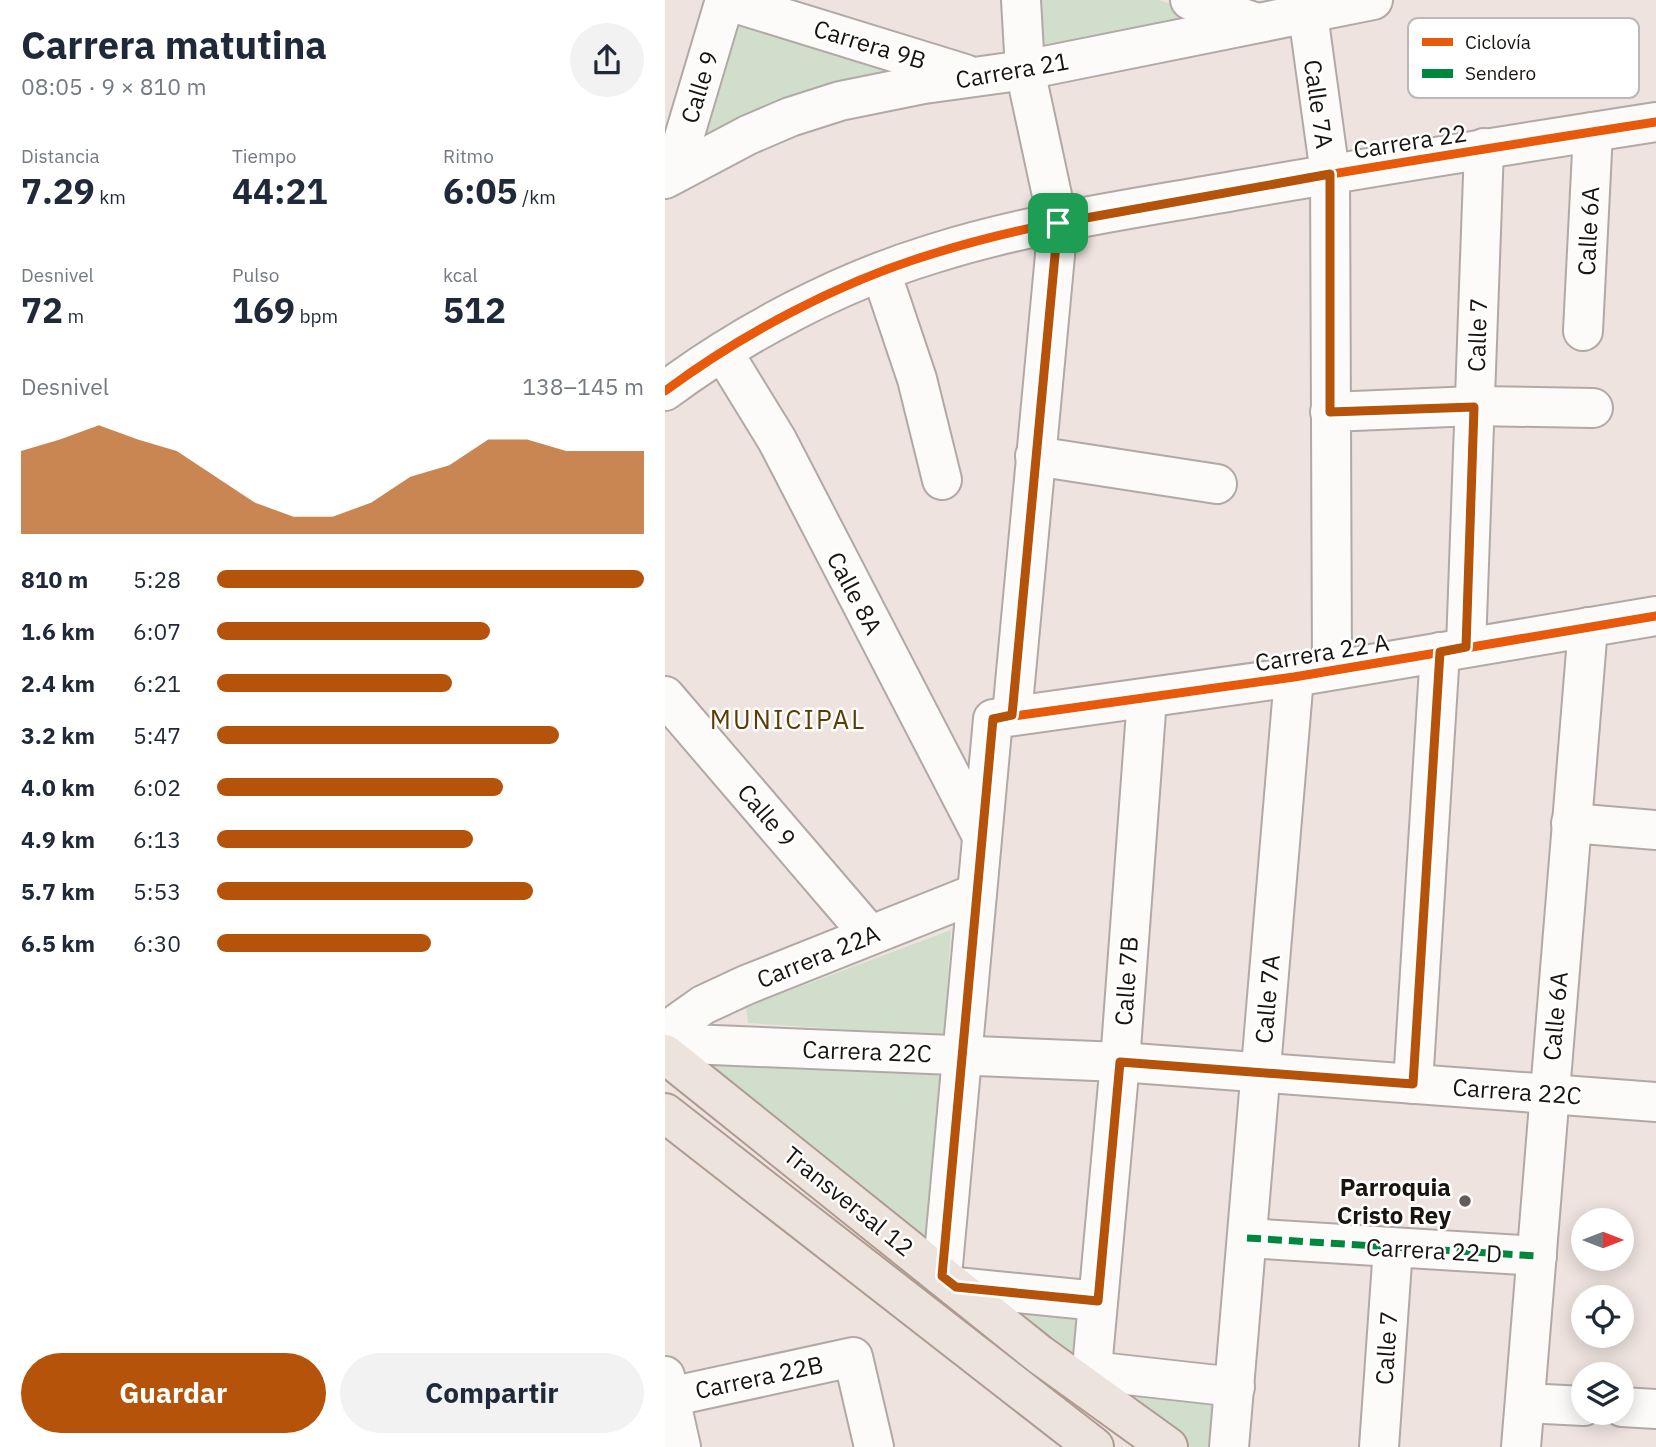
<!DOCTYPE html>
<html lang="es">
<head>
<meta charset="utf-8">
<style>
  :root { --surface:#fff; --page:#f2f2f3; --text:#1f2937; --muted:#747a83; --accent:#b45309 }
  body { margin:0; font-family:"IBM Plex Sans",sans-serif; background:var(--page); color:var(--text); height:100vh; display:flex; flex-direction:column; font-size:26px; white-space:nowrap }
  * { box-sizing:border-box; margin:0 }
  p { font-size:23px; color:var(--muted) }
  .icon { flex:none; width:38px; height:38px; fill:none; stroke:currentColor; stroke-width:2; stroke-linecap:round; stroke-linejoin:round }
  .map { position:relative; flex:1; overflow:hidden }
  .details { display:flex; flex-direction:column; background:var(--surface); width:665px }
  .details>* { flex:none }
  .needle { width:46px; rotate:90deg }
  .fabs { position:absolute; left:906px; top:1208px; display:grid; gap:14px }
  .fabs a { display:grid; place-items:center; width:63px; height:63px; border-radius:50%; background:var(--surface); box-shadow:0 4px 18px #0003; font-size:35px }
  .pin { position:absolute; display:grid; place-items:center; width:60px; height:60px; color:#fff; margin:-30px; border-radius:14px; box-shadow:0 4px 10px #0006 }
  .round { display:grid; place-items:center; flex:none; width:74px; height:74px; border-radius:37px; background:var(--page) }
  .head { display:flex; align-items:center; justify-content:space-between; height:119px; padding:0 21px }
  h1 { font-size:38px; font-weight:700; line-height:52px }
  .metrics { display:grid; grid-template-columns:repeat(3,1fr); gap:10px; height:119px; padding:7px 21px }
  .metrics div { display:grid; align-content:center }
  .metrics b { font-size:35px; font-weight:700 }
  .metrics small { font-size:19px; font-weight:400 }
  .metrics p { font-size:19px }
  .chart { height:196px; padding:14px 21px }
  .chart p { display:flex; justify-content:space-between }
  .chart svg { width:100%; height:126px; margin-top:7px; fill:var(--accent); opacity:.7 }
  .button { display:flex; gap:14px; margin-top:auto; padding:14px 21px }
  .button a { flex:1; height:80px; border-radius:42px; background:var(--accent); color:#fff; font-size:28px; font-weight:700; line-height:80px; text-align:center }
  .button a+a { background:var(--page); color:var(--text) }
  ul { padding:0 21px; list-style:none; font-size:23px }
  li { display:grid; grid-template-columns:112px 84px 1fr; align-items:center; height:52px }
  li i { height:18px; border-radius:9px; background:var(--accent) }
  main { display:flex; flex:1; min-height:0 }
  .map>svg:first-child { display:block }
  .green { fill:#d2decc }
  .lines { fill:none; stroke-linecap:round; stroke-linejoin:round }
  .minor-casing { stroke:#b1a9a5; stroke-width:42 }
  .major-casing { stroke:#af9b8f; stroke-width:42 }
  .minor { stroke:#fcfbfa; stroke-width:38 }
  .major { stroke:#ece3dd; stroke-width:38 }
  .quiet { stroke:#00873e; stroke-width:7; stroke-dasharray:14 7; stroke-linecap:butt }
  .cycleway-casing { stroke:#fff; stroke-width:13 }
  .cycleway { stroke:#e8590c; stroke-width:9 }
  .route-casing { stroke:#fff; stroke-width:14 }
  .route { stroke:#b45309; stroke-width:9 }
  .poi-dot { fill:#645c59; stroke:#fff; stroke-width:2.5 }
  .labels { text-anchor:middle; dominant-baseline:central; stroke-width:5; stroke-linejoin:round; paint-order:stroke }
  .street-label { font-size:24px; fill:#1a1411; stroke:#fff }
  .poi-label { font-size:24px; font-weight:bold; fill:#1a1411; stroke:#fff; text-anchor:end }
  .neighbourhood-label { font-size:26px; letter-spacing:2px; fill:#5c3c01; stroke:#fff }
  .key { fill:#fff; stroke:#bab8b8; stroke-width:2 }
  .key-label { font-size:19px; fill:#1a1411 }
</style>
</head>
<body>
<main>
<section class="details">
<div class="head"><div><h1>Carrera matutina</h1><p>08:05 · 9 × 810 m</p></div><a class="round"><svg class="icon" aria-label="share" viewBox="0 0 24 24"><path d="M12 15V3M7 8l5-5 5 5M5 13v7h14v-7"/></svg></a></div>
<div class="metrics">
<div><p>Distancia</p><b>7.29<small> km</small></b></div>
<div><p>Tiempo</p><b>44:21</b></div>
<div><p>Ritmo</p><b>6:05<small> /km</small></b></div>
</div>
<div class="metrics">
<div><p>Desnivel</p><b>72<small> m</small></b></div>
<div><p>Pulso</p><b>169<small> bpm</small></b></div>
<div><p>kcal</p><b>512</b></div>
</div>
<div class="chart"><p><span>Desnivel</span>138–145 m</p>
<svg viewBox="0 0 160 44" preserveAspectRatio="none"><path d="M0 44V15L10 11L20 6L30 11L40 15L50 24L60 33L70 38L80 38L90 33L100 24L110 20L120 11L130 11L140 15L150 15L160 15V44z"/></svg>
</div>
<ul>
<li><b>810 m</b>5:28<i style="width:100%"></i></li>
<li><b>1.6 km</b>6:07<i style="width:64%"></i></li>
<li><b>2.4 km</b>6:21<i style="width:55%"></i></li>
<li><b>3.2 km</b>5:47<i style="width:80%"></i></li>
<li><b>4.0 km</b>6:02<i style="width:67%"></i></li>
<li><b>4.9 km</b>6:13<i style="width:60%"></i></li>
<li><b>5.7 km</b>5:53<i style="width:74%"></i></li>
<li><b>6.5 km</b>6:30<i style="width:50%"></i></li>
</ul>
<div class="button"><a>Guardar</a><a>Compartir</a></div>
</section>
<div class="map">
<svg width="991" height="1447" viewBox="0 0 991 1447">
  <rect width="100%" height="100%" fill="#eee3de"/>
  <g class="green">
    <path d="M374,0h120l62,21 -180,37z"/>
    <path d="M70,20l195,53 -228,68z"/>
    <path d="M286,930l-7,106 -196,-13 -2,-16z"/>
    <path d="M39,1061l239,8 -11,177z"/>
    <path d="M328,1302l92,7 -4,61z"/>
    <path d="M442,1386l112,12 -4,49h-24z"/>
  </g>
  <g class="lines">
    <g class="minor-casing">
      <g id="minor">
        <path d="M525,0l64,22"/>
        <path d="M641,0l24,174 2,496"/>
        <path d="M8,174l52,-174 240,74"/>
        <path d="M0,179l83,-44 42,-18 50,-16 84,-17 101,-14 348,-70"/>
        <path d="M216,272l36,107 25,101"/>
        <path d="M918,331l10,-199"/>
        <path d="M58,352l54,88 205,396"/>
        <path d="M0,391c78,-58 175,-109 267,-137 98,-31 200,-45 301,-63 141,-25 282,-47 423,-69"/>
        <path d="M665,412l144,-6 119,2"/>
        <path d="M370,456l182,28"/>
        <path d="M801,647l18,-499"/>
        <path d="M0,696l205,239"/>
        <path d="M347,715l46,-492 -33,-153 -4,-70"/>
        <path d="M906,823l85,7"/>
        <path d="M0,1032l38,-27 43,-20 231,-92"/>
        <path d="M0,1043l455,19 536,40"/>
        <path d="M748,1084l27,-432"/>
        <path d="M582,1238l290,18"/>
        <path d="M277,1276l51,-557 301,-42 362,-61"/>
        <path d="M291,1287l142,14"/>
        <path d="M426,1371l144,16"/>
        <path d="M0,1376l16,71"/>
        <path d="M425,1390l30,-328 27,-364"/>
        <path d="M0,1398l188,-41 21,90"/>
        <path d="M860,1403l59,3"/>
        <path d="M957,1407l34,2"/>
        <path d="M564,1447l65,-770"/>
        <path d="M714,1447l14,-199"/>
        <path d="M856,1447l67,-820"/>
      </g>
    </g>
    <g class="major-casing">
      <g id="major">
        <path d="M0,1054l374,300 129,93"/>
        <path d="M0,1113l429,334"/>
      </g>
    </g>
    <use href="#minor" class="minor"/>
    <use href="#major" class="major"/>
    <path class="quiet" d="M582,1238l290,18"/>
    <g class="cycleway-casing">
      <g id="cycleway">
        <path d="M0,391c78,-58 175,-109 267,-137 98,-31 200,-45 301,-63 141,-25 282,-47 423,-69"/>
        <path d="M277,1276l51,-557 301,-42 362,-61"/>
      </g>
    </g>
    <use href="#cycleway" class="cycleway"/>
  </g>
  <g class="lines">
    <g class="route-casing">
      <path id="route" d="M665,174v238l144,-5 -8,240 -26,5 -27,432 -293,-22 -22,239 -142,-14 -14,-11 51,-557 19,-4 46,-492z"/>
    </g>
    <use href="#route" class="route"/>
  </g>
  <circle class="poi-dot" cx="800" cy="1201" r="7"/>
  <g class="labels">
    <g class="street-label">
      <text transform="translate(205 44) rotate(17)">Carrera 9B</text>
      <text transform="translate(347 70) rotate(-10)">Carrera 21</text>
      <text transform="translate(34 87) rotate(-73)">Calle 9</text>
      <text transform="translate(654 104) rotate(82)">Calle 7A</text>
      <text transform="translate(745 141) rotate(-9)">Carrera 22</text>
      <text transform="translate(923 231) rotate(-87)">Calle 6A</text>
      <text transform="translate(812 335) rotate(-88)">Calle 7</text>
      <text transform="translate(190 593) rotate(62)">Calle 8A</text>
      <text transform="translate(657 652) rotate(-9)">Carrera 22 A</text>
      <text transform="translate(102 815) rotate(49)">Calle 9</text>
      <text transform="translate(153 956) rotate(-22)">Carrera 22A</text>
      <text transform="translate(461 981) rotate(-86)">Calle 7B</text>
      <text transform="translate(602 999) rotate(-85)">Calle 7A</text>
      <text transform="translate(890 1016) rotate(-85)">Calle 6A</text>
      <text transform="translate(202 1051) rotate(2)">Carrera 22C</text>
      <text transform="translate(852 1091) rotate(4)">Carrera 22C</text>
      <text transform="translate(184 1201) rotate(39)">Transversal 12</text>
      <text transform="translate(769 1250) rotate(3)">Carrera 22 D</text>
      <text transform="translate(721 1348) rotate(-86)">Calle 7</text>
      <text transform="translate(94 1377) rotate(-12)">Carrera 22B</text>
    </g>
    <g class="poi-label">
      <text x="786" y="1187">Parroquia<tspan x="786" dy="28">Cristo Rey</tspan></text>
    </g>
    <g class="neighbourhood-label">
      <text x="123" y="719">MUNICIPAL</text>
    </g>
  </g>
  <rect x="743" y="18" width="231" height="80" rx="10" class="key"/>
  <rect x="757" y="38" width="31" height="8" fill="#e8590c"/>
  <rect x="757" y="69" width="31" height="9" fill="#00873e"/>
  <g class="key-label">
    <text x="800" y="49">Ciclovía</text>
    <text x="800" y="80">Sendero</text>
  </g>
</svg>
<div class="fabs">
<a><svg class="needle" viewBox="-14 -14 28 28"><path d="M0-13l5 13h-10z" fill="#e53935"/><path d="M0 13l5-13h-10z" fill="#747a83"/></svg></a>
<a><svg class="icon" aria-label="locate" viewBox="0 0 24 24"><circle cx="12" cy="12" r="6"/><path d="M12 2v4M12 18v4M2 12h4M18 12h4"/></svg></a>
<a><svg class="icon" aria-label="layers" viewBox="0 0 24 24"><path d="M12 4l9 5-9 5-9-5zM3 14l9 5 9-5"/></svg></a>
</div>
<div class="pin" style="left:393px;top:223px;background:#1e9e55"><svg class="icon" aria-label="arrive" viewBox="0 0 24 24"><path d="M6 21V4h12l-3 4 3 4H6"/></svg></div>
</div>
</main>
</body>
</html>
